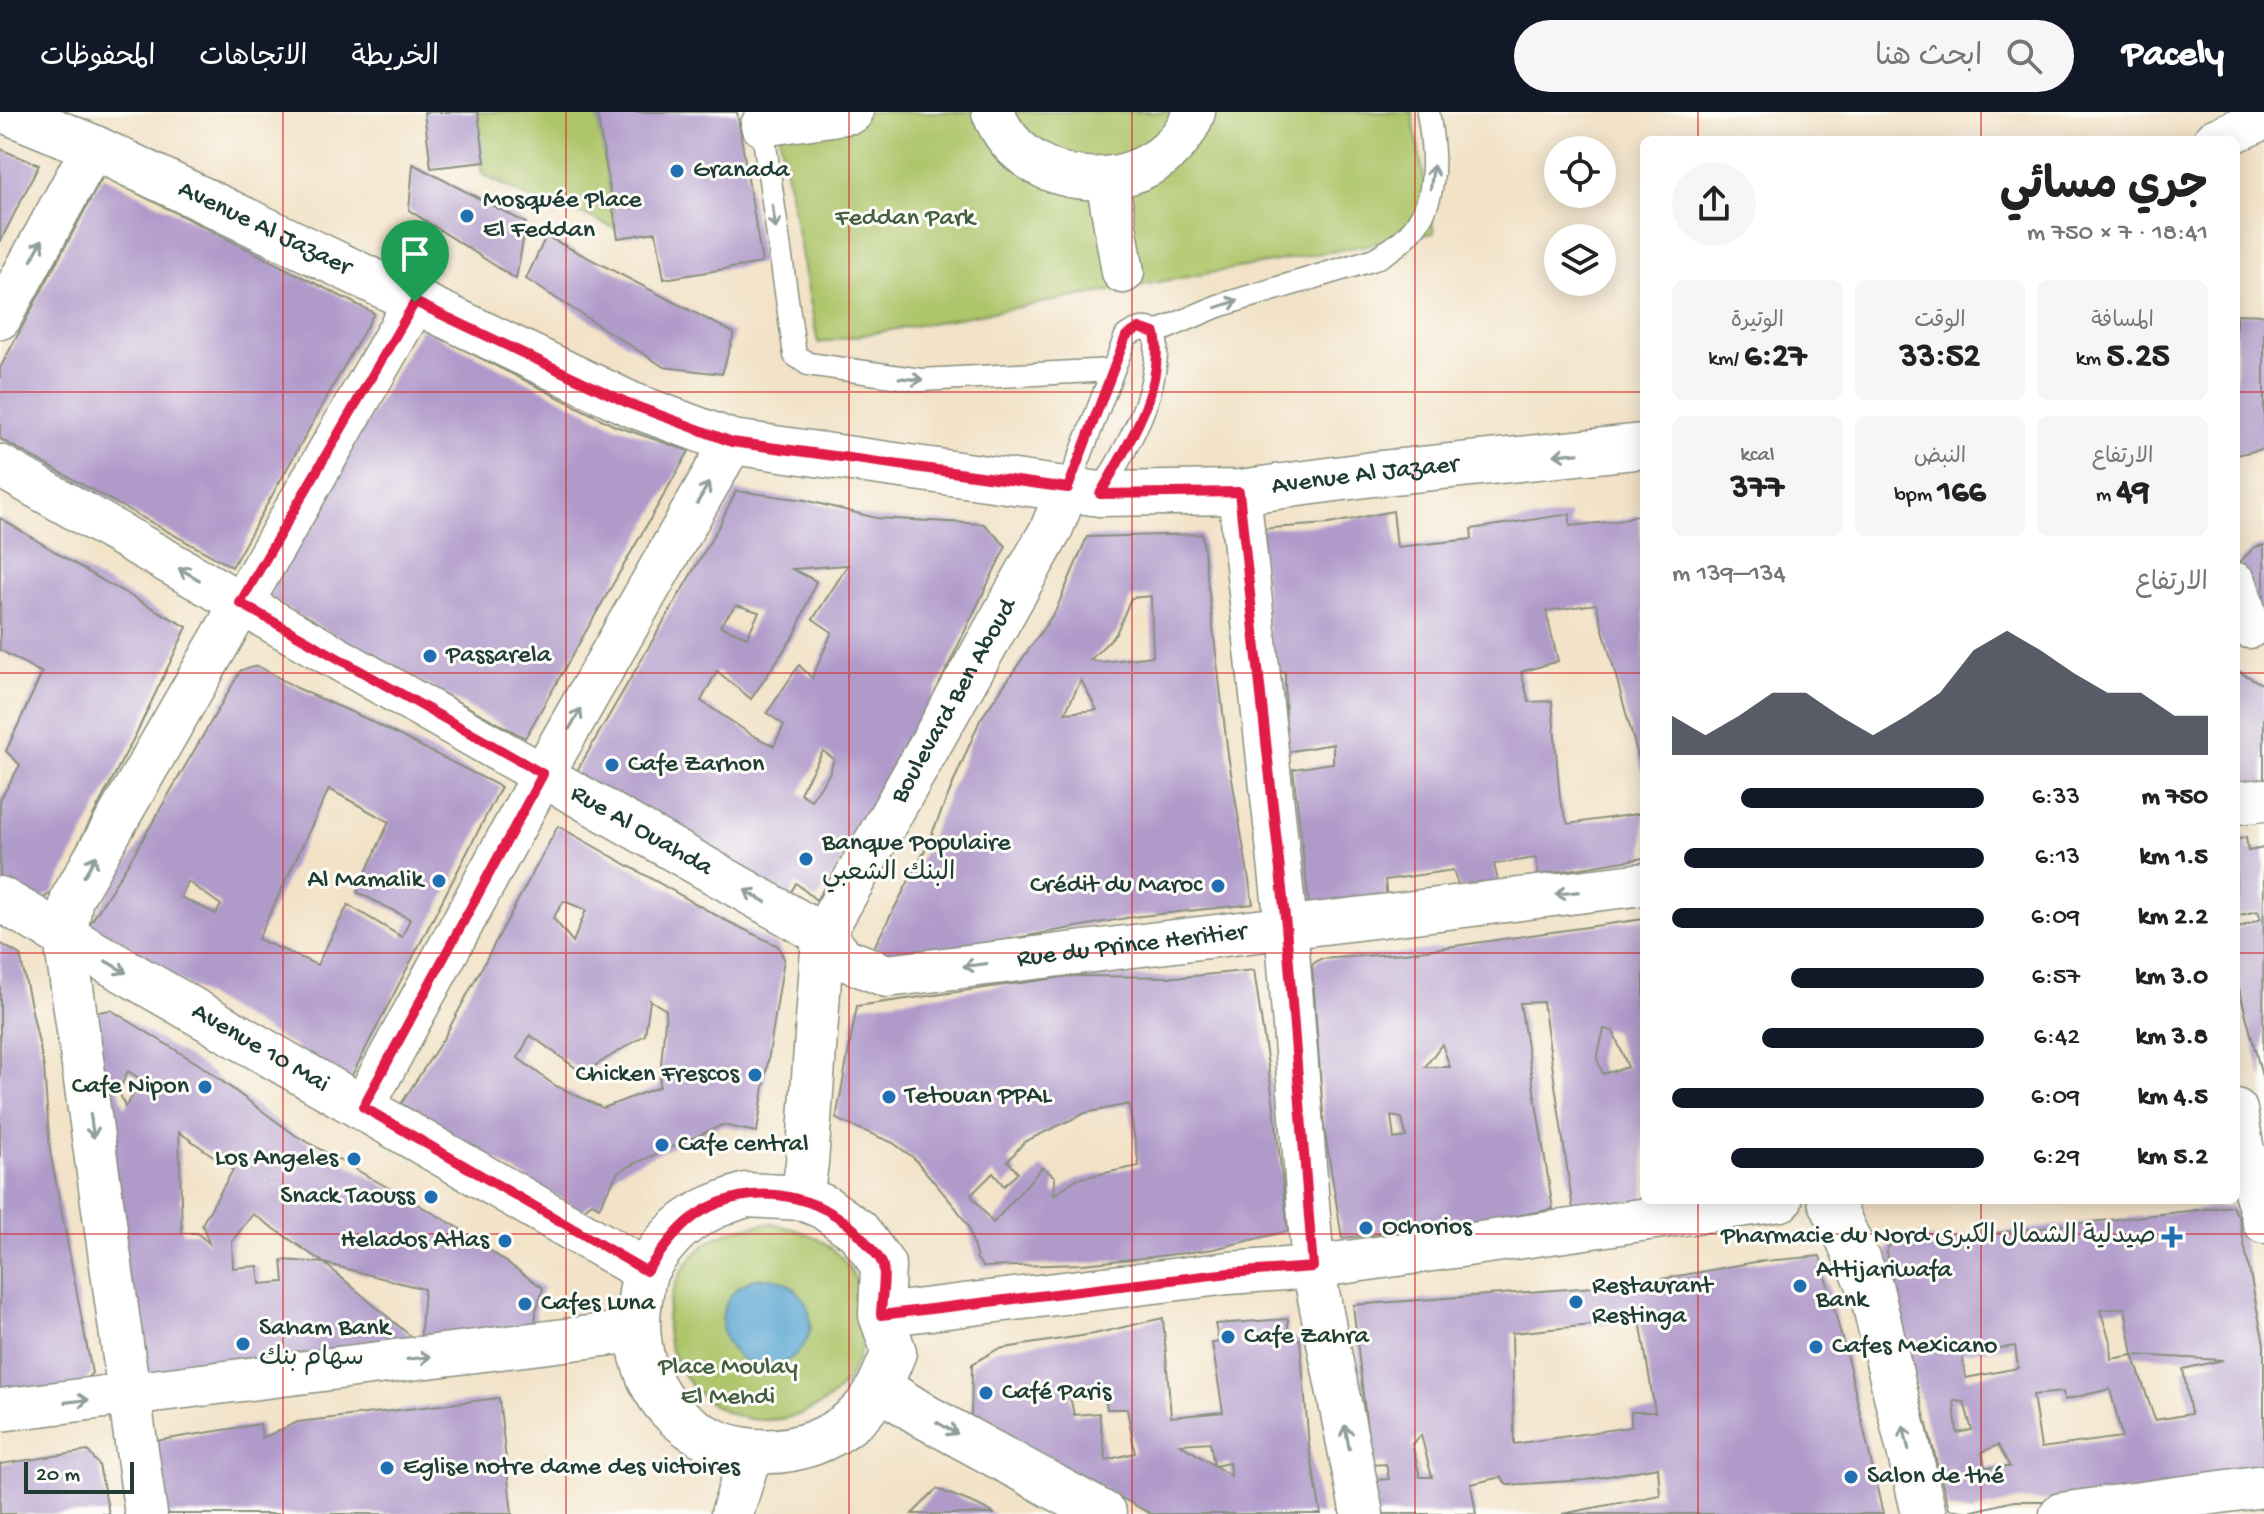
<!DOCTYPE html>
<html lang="ar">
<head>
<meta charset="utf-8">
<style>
  :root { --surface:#fff; --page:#f6f6f6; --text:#222; --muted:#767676; --accent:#111827 }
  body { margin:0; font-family:"Gochi Hand","Playpen Sans Arabic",sans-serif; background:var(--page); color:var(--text); direction:rtl; height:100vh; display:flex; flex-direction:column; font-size:30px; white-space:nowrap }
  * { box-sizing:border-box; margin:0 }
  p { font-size:26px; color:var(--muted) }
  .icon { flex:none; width:44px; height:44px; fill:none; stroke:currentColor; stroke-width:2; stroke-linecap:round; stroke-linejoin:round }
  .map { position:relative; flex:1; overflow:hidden; direction:ltr }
  .side { position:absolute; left:1640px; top:24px; width:600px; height:1068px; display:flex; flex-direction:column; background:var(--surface); border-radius:12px; box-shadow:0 4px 20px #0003; direction:rtl }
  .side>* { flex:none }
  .buttons { position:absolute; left:1544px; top:24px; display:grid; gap:16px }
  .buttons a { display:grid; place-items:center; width:72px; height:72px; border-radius:50%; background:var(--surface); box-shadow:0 4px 20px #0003; font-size:40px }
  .scale { position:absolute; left:24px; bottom:20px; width:110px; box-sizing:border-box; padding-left:8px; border:4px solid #1f3d34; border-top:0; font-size:22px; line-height:28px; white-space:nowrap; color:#1f3d34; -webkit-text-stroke:6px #fdfcf7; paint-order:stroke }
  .pin { position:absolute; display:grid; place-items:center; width:68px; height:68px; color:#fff; margin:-82px -34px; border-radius:50% 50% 50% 0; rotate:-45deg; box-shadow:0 0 8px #0007 }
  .pin .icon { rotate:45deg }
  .round { display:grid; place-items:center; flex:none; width:84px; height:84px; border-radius:42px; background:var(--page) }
  .overview { display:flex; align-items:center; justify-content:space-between; height:136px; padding:0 32px }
  h1 { font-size:44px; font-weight:700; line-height:60px }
  .metrics { display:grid; grid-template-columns:repeat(3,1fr); gap:12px; height:136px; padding:8px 32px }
  .metrics div { display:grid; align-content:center; border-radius:12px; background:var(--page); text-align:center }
  .metrics b { font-size:34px; font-weight:700 }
  .metrics small { font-size:22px; font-weight:400 }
  .metrics p { font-size:22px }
  .chart { height:224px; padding:16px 32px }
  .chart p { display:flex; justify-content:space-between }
  .chart svg { width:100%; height:144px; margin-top:8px; fill:var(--accent); opacity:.7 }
  ul { padding:0 32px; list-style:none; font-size:26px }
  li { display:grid; grid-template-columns:128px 96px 1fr; align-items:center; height:60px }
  li i { height:20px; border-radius:10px; background:var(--accent) }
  header { display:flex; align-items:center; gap:48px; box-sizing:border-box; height:112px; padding:0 40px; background:var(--accent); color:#fff }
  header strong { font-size:38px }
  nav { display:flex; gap:44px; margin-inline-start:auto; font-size:28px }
  .search { width:560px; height:72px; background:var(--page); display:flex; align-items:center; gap:20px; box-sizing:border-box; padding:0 28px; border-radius:44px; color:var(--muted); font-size:30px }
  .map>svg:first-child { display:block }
  .green { fill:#aec56a; stroke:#66814f; stroke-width:2; fill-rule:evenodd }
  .water { fill:#59a6d2; stroke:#3c7283; stroke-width:2 }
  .building { fill:#b09aca; fill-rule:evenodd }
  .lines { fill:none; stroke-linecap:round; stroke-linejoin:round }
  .lane-casing { stroke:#88907e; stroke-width:25 }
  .street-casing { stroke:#88907e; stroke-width:45 }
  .secondary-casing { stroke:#88907e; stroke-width:47 }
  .lane { stroke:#fff; stroke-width:22 }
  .street { stroke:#fff; stroke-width:42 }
  .secondary { stroke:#fff; stroke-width:44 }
  .oneway { stroke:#8f9e9a }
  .route-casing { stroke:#fff; stroke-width:16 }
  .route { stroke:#e11d48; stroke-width:10 }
  .grid { fill:none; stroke:#d62828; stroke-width:2; stroke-opacity:0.55 }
  .poi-dot { fill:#1f6fb2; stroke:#fdfcf7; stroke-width:3 }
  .labels { text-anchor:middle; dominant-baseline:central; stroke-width:6; stroke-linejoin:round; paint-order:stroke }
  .poi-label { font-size:26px; fill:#1f3d34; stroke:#fdfcf7; text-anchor:start }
  .park-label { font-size:26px; fill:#435f42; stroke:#fdfcf7 }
  .street-label { font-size:26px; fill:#1f3d34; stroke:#fdfcf7 }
</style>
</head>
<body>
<header>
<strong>Pacely</strong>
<div class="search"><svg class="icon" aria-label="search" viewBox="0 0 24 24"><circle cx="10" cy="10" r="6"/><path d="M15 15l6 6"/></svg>ابحث هنا</div>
<nav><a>الخريطة</a><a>الاتجاهات</a><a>المحفوظات</a></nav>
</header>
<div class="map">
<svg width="2264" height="1402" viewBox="0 0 2264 1402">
  <rect width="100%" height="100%" fill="#fdfcf7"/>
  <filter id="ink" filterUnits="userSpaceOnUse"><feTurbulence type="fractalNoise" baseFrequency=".0125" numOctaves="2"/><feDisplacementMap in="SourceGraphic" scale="16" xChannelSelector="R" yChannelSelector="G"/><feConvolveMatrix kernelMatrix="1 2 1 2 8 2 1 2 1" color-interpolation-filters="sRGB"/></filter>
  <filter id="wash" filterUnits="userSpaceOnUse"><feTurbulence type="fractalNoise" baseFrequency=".006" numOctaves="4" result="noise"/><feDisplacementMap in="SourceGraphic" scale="32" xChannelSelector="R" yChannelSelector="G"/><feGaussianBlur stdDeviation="1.8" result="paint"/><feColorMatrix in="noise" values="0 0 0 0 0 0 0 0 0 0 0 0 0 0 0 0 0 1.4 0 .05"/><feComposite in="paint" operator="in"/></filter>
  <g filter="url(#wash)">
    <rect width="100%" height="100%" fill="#f2e2c7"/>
    <g class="green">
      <path d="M476,0h121l19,117 -32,-15 -30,-3 -72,-37z"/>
      <path d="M775,0h637l22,121 -616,110z"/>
      <path d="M770,1111c21,5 38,9 56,21 48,33 49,105 13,146 -10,11 -27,20 -41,25 -54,16 -100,-7 -124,-57 -19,-40 2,-96 38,-118 18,-11 38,-14 58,-17zM768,1166l14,3 27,31 2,14 -4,15 -76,9 -7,-14 -2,-14 33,-42z"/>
    </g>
    <circle class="water" cx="766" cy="1210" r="44"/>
    <g id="blocks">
      <g class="building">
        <path d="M424,0h54l7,50 -54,6z"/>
        <path d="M597,0h140l25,151 -98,16 -8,-47 -38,6z"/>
        <path d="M0,37l39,16 -39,77z"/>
        <path d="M413,52l113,59 -10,56 -107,-69z"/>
        <path d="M103,64l271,137 -142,254 -232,-128v-71z"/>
        <path d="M546,124l188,97 -12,41 -58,-7 -138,-88z"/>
        <path d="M2236,202l28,1v134l-28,6z"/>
        <path d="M421,216l194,98 74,25 -164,287 -258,-140z"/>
        <path d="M736,379l69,9 71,18 108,6 22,22 -123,255 -67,99 -20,-17 -12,22 -210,-129 145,-250zM848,453l-35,54 19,13 -20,46 -13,-13 -32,48 17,12 -10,21 -22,-11 -51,-34 16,-30 34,28 44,-65 21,-53 -24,-12zM736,493l23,7 -12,25 -27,-11zM823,639l11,8 -5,15 -18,26 -11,-7z"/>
        <path d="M1393,399l4,36 75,-8 -1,-10 99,-15v12l47,-5 21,-6 6,41v222l-48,-174 -50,7 12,50 -37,11 8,30 23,-1 8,99 8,24 76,-11v45l-106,17 -2,-17 -42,6 5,21 -40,3 -6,-18 -68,10 2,19 -78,5 -16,-135 40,-6v-19l-47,8 -1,-80 -13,2 -13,-145 70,-5z"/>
        <path d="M0,406l98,60 89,49 -50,105 -84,160 -16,10 -37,-21v-81l20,-35 -14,-14 36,-78 -42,-23z"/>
        <path d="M1202,422l26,221 25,149 -121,13 -242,44 -16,-14 51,-97 55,-130 76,-110 31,-73zM1151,484l2,60 -50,6 -13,-2 26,-26 15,-36zM1081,568l16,30 -32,3z"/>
        <path d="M2264,433v65l-7,-2 -18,-46 16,-15z"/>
        <path d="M258,554l39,22 70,31 134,68 -151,292 -262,-152 49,-78 104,-179zM329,677l60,33 -32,70 53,27 -8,18 -54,-32 -31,60 -59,-26zM187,769l34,24 -5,9 -35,-17z"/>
        <path d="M2236,558l28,15v97l-28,4z"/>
        <path d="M558,714l165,93 55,27 6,13 -27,173 -35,-7 -84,37 -20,10 -19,35 -7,-4 -10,8 -181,-107 44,-68zM564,789l22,9 -13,32 -20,-24zM650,888l16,10 -7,77 -56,21 -49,-23 -36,-27 12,-23 53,38 62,-38z"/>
        <path d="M2246,725l2,14 16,-3 -1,232 -27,-103v-48l25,-10 -3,-8 -22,5v-76z"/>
        <path d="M1644,807v282l-71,8 -30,-207 -23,1 33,206 -91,17 -120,12 -18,-111 -12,-162 8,-6 85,-6zM1604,917l9,2 15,36 -25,7 -6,-15zM1442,932l8,23h-25zM1391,1004l11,2 4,19 -12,2z"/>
        <path d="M0,831l20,12 24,112 6,84 42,222 -15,16 -77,9z"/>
        <path d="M1254,858l20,137 14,124 -74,18 -62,8 -70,7 -99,3 -6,-8 -9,-33 -12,-18 -42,-50 -21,-15 -57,-24 21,-113 213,-30 113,1zM1129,992l10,62 -63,13 -22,16 1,-18 -13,-10 -49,56 -22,-28 22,-22 11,13 14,-13 -10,-12 16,-19 61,-29z"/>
        <path d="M111,898l89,55 95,70 159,90 89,63 -7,23 -1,22 -115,11 4,-55 -100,-26 -71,-49 -21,27 1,27 25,-2 2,18 24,-2 -2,-22 42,3 96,81 -280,38 -51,-362 9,-8zM128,959l15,10 -18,26 -6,-16zM179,1020l54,38 -31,54 7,19 -12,-10h-15z"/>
        <path d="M2232,1094l7,12 25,126v134l-217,23h-33l-45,11 -20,-3 -46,-175 -17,-82 7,-12 58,-2zM2125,1196l8,47 90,5 -40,9 8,45 -36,6 -22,-65 -22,4 -1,-18 -10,-31zM2015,1234l3,22 -52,10 -4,-25zM2110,1277l12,48 -81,11 -8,-53 30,-3 1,8zM1954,1289l10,1 8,28 -15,3zM1998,1333l12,22h-25l-3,-15z"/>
        <path d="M1820,1144l30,113 33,145h-321l98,-19 -2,-28 -72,13 -79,5 -6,-8 -30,7 5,30h-100l-3,-34 16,-1 -3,-15 -15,1 -18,-160 281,-21 121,-22zM1640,1208l15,92h-24v15l-117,17 -2,-111zM1421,1323l11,42h-12l-8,-33z"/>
        <path d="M1163,1206l8,99 52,-5 -11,-69 7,-1 -4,-18 73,-5v19l12,1 9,107 12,68h-170l-84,-46 -2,15 -94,-60 1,-59 26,-15 96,-15zM1104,1276l3,21h20l8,44 -29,7 -7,-47 -25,2 -4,-19zM1210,1330l4,24 15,-3 2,13 -51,-32z"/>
        <path d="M499,1286l13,116h-347l-16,-72 111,-18 2,14 36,-16z"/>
        <path d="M88,1339l11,14 10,49h-109v-50z"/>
        <path d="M937,1377l41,16 17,9h-83z"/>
      </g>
    </g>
  </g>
  <g filter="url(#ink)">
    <use href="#blocks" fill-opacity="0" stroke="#88907e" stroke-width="2"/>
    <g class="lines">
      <g class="lane-casing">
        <g id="lane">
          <path d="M761,5l34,238 13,9 113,16 191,-10"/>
          <path d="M1155,221l63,-27 154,-46c66,-31 67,-85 56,-148"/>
          <path d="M1068,376l58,-152c10,-7 23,-12 30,0 4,58 -28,109 -56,158"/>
        </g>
      </g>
      <g class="street-casing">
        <g id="street">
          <path d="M993,0c33,88 169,89 201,0"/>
          <path d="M762,13l90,-13"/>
          <path d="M2215,28l49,-22"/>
          <path d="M1107,67l16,93"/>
          <path d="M0,206l93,-171"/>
          <path id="s1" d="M0,354l823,469 21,24 43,17 757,-92"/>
          <path d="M1239,380l47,434 27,341 49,247"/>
          <path d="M2236,472l13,43"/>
          <path d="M2236,691l28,-3"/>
          <path d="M363,995l180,-333 189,-332"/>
          <path d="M2236,998l6,36 22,76"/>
          <path id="s2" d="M802,1086l5,-35 16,-228 228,-405 17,-42"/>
          <path d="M881,1203l348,-42 84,-6 468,-67"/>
          <path d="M0,1298l637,-79"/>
          <path d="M146,1402l-81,-576 7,-40 343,-596"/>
          <path d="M732,1402l19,-62"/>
          <path d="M2061,1402l203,-28"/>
        </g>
      </g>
      <g class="secondary-casing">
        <g id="secondary">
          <path id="s3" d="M8,0l85,35 537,257 102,38 368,52 139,-2 134,-18 271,-28"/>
          <path id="s4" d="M0,787l646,372"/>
          <path d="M746,1083l56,3 22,9 34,24 25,34 -2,50 13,37c-10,24 -19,50 -40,67 -50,42 -123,44 -173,1 -36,-30 -48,-77 -41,-121 2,-9 2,-21 7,-30 7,-13 22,-32 34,-42 20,-17 41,-24 65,-32z"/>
          <path d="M1830,1088l41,89 53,225"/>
          <path d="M880,1276l46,29 178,97"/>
        </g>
      </g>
      <use href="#lane" class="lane"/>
      <use href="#street" class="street"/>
      <use href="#secondary" class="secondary"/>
    </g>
    <defs><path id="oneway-shaft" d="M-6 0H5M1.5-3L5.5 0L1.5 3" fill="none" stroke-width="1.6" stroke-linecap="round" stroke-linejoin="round" transform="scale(2)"/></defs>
    <g class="oneway">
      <use href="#oneway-shaft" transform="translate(1432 65) rotate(-83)"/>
      <use href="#oneway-shaft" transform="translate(774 105) rotate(82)"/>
      <use href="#oneway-shaft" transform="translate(37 138) rotate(-62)"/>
      <use href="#oneway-shaft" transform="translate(1227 192) rotate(-18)"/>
      <use href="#oneway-shaft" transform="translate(911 267) rotate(5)"/>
      <use href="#oneway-shaft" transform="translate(1566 342) rotate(175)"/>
      <use href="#oneway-shaft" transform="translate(703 381) rotate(-60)"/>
      <use href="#oneway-shaft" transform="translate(189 462) rotate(-150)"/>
      <use href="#oneway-shaft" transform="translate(575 607) rotate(-60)"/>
      <use href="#oneway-shaft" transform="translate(90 754) rotate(-60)"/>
      <use href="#oneway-shaft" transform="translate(1567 781) rotate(173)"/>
      <use href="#oneway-shaft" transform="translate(755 784) rotate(-150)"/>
      <use href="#oneway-shaft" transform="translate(975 853) rotate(173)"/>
      <use href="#oneway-shaft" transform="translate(116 855) rotate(30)"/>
      <use href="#oneway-shaft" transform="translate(92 1014) rotate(82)"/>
      <use href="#oneway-shaft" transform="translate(419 1246) rotate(-7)"/>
      <use href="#oneway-shaft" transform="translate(77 1289) rotate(-7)"/>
      <use href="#oneway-shaft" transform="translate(947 1316) rotate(29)"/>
      <use href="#oneway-shaft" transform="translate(1347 1325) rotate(-101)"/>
      <use href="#oneway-shaft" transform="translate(1906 1326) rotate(-103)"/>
    </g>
  </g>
  <g class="lines" filter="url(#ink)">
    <g class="route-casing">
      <path id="route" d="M415,190l215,102 102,38 336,46 58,-152 13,-8 16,5c11,56 -29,115 -55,161l139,-2 47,434 27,341 -84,6 -348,42c0,-13 5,-38 2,-49 -1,-7 -10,-15 -14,-20 -35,-47 -105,-66 -159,-39 -29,14 -45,40 -64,64l-283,-164 180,-333 -303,-171z"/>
    </g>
    <use href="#route" class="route"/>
  </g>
  <path class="grid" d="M283,0v1402M566,0v1402M849,0v1402M1132,0v1402M1415,0v1402M1698,0v28M1981,0v28M0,280h1644M2236,280h28M0,561h1644M2236,561h28M0,841h1644M2236,841h28M1698,1088v314M1981,1088v314M0,1122h2264"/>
  <g class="poi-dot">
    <circle cx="677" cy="59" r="8"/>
    <circle cx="467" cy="104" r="8"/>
    <circle cx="430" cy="544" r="8"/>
    <circle cx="612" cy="653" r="8"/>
    <circle cx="806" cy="747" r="8"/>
    <circle cx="439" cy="769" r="8"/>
    <circle cx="1218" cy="774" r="8"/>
    <circle cx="755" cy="963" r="8"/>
    <circle cx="205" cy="975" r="8"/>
    <circle cx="889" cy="985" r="8"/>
    <circle cx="662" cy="1033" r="8"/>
    <circle cx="354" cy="1047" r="8"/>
    <circle cx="431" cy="1085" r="8"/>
    <circle cx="1366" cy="1116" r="8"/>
    <path d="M2168 1113h8v8h8v8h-8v8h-8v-8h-8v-8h8z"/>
    <circle cx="505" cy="1129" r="8"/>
    <circle cx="1800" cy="1174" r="8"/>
    <circle cx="1576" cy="1190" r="8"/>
    <circle cx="525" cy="1192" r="8"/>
    <circle cx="1228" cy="1225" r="8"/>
    <circle cx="243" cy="1232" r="8"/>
    <circle cx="1816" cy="1235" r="8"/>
    <circle cx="986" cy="1281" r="8"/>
    <circle cx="387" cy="1356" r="8"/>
    <circle cx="1851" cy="1365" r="8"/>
  </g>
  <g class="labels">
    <g class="poi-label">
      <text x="693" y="59">Granada</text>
      <text x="483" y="89">Mosquée Place<tspan x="483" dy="30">El Feddan</tspan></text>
      <text x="446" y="544">Passarela</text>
      <text x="628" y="653">Cafe Zarhon</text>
      <text x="822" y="732">Banque Populaire<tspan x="822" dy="30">البنك الشعبي</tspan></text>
      <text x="423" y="769" text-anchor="end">Al Mamalik</text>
      <text x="1202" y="774" text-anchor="end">Crédit du Maroc</text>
      <text x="739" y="963" text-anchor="end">Chicken Frescos</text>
      <text x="189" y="975" text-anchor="end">Cafe Nipon</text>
      <text x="905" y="985">Tetouan PPAL</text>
      <text x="678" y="1033">Cafe central</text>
      <text x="338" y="1047" text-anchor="end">Los Angeles</text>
      <text x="415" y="1085" text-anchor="end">Snack Taouss</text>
      <text x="1382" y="1116">Ochorios</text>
      <text x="2156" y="1125" text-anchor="end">Pharmacie du Nord صيدلية الشمال الكبرى</text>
      <text x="489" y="1129" text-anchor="end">Helados Atlas</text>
      <text x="1816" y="1159">Attijariwafa<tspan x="1816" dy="30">Bank</tspan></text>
      <text x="1592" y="1175">Restaurant<tspan x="1592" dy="30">Restinga</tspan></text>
      <text x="541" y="1192">Cafes Luna</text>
      <text x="259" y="1217">Saham Bank<tspan x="259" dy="30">سهام بنك</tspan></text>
      <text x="1244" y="1225">Cafe Zahra</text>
      <text x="1832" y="1235">Cafes Mexicano</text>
      <text x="1002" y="1281">Café Paris</text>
      <text x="403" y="1356">Eglise notre dame des victoires</text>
      <text x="1867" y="1365">Salon de thé</text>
    </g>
    <g class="park-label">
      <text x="905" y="107">Feddan Park</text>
      <text x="728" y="1256">Place Moulay<tspan x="728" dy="30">El Mehdi</tspan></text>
    </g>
    <g class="street-label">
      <text stroke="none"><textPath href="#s3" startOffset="282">Avenue Al Jazaer</textPath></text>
      <text stroke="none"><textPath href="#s3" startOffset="1434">Avenue Al Jazaer</textPath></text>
      <text stroke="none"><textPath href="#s2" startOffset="532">Boulevard Ben Aboud</textPath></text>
      <text stroke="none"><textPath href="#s1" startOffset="738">Rue Al Ouahda</textPath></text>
      <text stroke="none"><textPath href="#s1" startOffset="1272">Rue du Prince Heritier</textPath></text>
      <text stroke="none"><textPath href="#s4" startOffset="300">Avenue 10 Mai</textPath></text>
    </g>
  </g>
</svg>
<div class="buttons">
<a><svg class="icon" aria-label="locate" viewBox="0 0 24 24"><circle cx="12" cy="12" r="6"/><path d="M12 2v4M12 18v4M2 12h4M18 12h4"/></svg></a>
<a><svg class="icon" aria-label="layers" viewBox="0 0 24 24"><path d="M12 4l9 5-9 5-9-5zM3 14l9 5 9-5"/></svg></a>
</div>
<div class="scale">20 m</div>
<div class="pin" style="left:415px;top:190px;background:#1e9e55"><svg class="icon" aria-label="arrive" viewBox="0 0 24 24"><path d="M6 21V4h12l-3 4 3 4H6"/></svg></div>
<section class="side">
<div class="overview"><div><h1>جري مسائي</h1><p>18:41 · 7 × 750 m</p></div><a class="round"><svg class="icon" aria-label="share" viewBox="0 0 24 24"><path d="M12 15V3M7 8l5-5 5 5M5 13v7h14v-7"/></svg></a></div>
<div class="metrics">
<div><p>المسافة</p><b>5.25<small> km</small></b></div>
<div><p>الوقت</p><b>33:52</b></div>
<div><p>الوتيرة</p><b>6:27<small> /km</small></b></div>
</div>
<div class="metrics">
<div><p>الارتفاع</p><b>49<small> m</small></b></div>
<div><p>النبض</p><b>166<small> bpm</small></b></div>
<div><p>kcal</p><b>377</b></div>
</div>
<div class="chart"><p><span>الارتفاع</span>134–139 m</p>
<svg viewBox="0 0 160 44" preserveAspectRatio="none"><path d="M0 44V32L10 38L20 32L30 25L40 25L50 32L60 38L70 32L80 25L90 12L100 6L110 12L120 19L130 25L140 25L150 32L160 32V44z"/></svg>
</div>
<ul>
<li><b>750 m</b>6:33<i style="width:78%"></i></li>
<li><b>1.5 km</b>6:13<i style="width:96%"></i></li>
<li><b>2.2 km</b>6:09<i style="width:100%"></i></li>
<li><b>3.0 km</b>6:57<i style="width:62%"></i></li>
<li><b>3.8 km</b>6:42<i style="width:71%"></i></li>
<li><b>4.5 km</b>6:09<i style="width:100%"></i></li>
<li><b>5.2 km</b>6:29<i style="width:81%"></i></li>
</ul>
</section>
</div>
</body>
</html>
